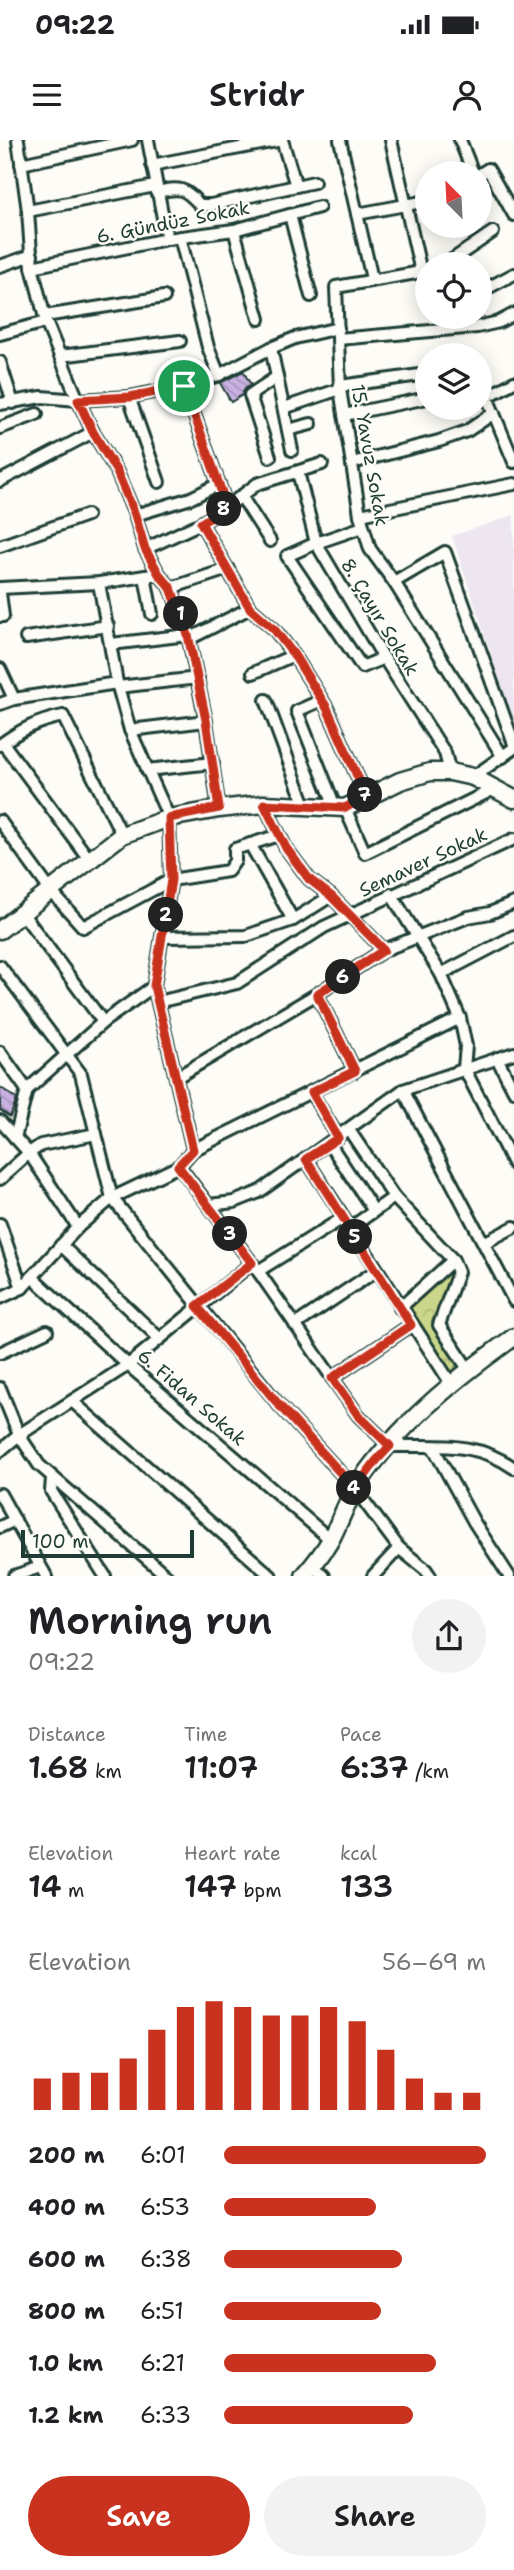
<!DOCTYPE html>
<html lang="en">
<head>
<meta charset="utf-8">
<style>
  :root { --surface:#fff; --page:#f2f2f2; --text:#202124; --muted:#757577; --accent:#c8321e }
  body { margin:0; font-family:"Shantell Sans",sans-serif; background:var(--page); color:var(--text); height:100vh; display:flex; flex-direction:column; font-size:26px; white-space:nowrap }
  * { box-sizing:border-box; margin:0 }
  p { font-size:23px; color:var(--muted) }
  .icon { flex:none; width:38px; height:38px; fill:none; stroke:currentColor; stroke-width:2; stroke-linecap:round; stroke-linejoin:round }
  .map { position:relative; height:1436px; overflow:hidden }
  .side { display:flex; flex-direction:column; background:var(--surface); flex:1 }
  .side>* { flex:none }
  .needle { width:46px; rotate:336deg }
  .buttons { position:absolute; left:415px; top:21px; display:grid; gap:14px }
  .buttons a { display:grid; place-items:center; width:77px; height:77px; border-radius:50%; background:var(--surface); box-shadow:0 4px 18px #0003; font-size:35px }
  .scale { position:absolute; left:21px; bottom:18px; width:173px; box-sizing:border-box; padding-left:7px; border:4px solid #1f3d34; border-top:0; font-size:19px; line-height:24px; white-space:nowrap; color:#1f3d34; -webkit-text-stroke:5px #fdfcf7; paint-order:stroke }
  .pin { position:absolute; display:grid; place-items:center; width:60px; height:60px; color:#fff; margin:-30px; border:4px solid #fff; border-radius:50%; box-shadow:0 2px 7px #0007 }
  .km { position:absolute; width:35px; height:35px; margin:-18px; border-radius:50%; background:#222; color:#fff; font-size:19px; line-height:35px; text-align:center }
  .round { display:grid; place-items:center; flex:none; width:74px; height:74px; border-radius:37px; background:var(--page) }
  .headline { display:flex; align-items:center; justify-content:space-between; height:119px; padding:0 28px }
  h1 { font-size:38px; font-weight:600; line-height:52px }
  .stats { display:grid; grid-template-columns:repeat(3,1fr); gap:10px; height:119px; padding:7px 28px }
  .stats div { display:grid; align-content:center }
  .stats b { font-size:30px; font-weight:600 }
  .stats small { font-size:19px; font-weight:400 }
  .stats p { font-size:19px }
  .chart { height:196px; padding:14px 28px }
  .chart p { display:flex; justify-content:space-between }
  .chart svg { width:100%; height:126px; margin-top:7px; stroke:var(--accent); stroke-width:6 }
  .button { display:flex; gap:14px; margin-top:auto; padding:14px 28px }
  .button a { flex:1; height:80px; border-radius:42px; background:var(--accent); color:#fff; font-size:28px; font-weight:600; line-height:80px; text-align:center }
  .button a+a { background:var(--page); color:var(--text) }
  ul { padding:0 28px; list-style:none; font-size:23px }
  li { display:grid; grid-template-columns:112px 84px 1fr; align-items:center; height:52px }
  li i { height:18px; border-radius:9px; background:var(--accent) }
  .status { display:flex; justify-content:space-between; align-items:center; height:49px; padding:0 35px; background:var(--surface); direction:ltr }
  .status svg { height:19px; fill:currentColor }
  header { display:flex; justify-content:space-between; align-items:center; height:91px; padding:0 28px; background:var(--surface); font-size:32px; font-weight:600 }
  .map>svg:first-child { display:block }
  .built { fill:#ede6f1 }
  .park { fill:url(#park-crowns); stroke:#748a5e; stroke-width:2 }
  .building { fill:url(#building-back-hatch); stroke:#1f3d34; stroke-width:2 }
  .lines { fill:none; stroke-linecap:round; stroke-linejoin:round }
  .street-casing { stroke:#1f3d34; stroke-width:16 }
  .secondary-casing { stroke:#1f3d34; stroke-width:21 }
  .street { stroke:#fdfcf7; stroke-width:10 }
  .secondary { stroke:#fdfcf7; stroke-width:16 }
  .route-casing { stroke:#fff; stroke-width:14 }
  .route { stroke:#c8321e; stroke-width:9 }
  .labels { text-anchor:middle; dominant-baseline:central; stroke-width:5; stroke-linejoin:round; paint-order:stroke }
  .street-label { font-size:19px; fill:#1f3d34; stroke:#fdfcf7 }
</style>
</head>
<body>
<div class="status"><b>09:22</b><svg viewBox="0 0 49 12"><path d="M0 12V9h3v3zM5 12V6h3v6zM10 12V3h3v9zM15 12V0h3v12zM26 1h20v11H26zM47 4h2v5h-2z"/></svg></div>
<header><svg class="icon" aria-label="menu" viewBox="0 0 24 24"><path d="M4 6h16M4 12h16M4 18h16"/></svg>Stridr<svg class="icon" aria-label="person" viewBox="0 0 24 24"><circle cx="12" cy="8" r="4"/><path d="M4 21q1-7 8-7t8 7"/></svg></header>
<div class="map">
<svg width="514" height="1436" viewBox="0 0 514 1436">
  <defs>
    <pattern id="park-crowns" width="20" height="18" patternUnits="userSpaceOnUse" patternTransform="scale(1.75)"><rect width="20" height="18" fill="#cad689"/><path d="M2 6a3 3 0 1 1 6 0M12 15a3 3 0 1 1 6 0" fill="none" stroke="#adb977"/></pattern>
    <pattern id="building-back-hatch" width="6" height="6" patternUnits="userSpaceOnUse" patternTransform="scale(1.75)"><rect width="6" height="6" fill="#c9b2e2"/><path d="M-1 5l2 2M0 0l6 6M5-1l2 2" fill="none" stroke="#a392b8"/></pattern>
  </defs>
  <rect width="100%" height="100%" fill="#fdfcf7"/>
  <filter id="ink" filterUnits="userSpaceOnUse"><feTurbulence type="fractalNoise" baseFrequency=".0143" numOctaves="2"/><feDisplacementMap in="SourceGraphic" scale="14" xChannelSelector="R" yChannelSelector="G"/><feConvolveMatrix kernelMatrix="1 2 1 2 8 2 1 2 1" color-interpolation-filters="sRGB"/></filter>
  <g filter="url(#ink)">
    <path class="built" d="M514,375v208l-62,-187z"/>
    <path class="park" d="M450,1128l2,8 -20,46 25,41 -3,7 -5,2 -44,-64z"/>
    <g class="building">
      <path d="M243,231l8,14 -6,4 -3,6 -11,7 -11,-19z"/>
      <path d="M0,947l17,12 -7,18 -10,-7z"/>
    </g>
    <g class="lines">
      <g class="street-casing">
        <g id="street">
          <path d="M18,0l10,71 4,56 14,55 32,78 15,32 24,40 18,43 10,34 14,25 12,14 17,47 18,86 13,88"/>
          <path d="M148,0l19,99"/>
          <path d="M282,0l14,46"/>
          <path d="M340,0l32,139"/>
          <path d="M391,0l30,132"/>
          <path d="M460,0l13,33"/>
          <path d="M21,24l111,-24"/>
          <path d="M152,25l130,-25"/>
          <path d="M480,34l8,-5 26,46"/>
          <path d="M156,52c24,-5 28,-5 44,13h11l103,-23"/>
          <path d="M28,71l127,-25"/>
          <path d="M357,74l70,-13"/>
          <path d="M290,75l21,81"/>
          <path d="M234,90l25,89"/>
          <path d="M180,97l28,110 11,28"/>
          <path d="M446,124l47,-32"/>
          <path d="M0,126l32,-11"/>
          <path d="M32,127l135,-28 67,-9 85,-23"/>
          <path d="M427,131l-91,16 4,102 20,126 10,34 24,33 109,175"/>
          <path d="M480,141l4,9 30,-16"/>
          <path d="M45,176l119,-19"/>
          <path d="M0,194l46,-12"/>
          <path d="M338,199l139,-12 22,-5 15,-8"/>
          <path d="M271,208l21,102"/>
          <path d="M60,216l120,-15"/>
          <path d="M0,222l13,41"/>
          <path d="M514,242l-27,15 27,65"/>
          <path d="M184,246l43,121"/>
          <path d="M340,246l87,-12"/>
          <path d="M129,257l30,85"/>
          <path d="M0,264l42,-7 36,3 51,-3 55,-11 35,-11 52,-27 24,-10 43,-10"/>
          <path d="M284,268l56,-19"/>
          <path d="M344,275l83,-17"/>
          <path d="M0,288l37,-14"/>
          <path d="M288,290l23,-6"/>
          <path d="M270,317l-20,-62 27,-18"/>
          <path d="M352,323l87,-22 28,-10 27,-18"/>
          <path d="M298,332l18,71 68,115 61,95 5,19"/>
          <path d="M0,341l93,-49"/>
          <path d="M241,356l29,45"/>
          <path d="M135,375l56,-17 28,-14"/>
          <path d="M360,375l154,-31"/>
          <path d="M201,383l49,85 24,21 20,26 33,53 39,88"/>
          <path d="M363,387l-47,16 -29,13 75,111 22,-9"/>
          <path d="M0,406l87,-31"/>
          <path d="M145,409l56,-26 26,-16 30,-23 65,-20"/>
          <path d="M145,436l7,38"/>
          <path d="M394,442l51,-30 69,192"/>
          <path d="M0,448l99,-5 60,-9"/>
          <path d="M171,448l57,-19"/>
          <path d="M0,453l3,23h-3"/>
          <path d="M26,498l82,-12"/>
          <path d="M189,499l61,-31"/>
          <path d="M111,504l77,-9"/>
          <path d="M0,529l14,30"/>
          <path d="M253,533l41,-18"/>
          <path d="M118,547l80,-9"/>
          <path d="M266,560l40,108"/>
          <path d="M322,560l-25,11 39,98"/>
          <path d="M0,564l14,-5 103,-16"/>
          <path d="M130,590l76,-9"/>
          <path d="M3,603l86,116"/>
          <path d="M0,605c20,-15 38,-24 63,-29l59,119"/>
          <path d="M147,630l66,-7"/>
          <path d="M473,637l41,-29"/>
          <path d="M264,664l22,44 23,31 22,17 53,54"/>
          <path d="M345,668l20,45 131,-65"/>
          <path d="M0,681l50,69 33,37 88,-47 57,-9 7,-10v-12l44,-14"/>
          <path d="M250,704l43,76"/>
          <path d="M391,754l50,80 19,44 6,28 -2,22 50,97"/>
          <path d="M23,774l80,108"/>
          <path d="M163,797l83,-1 47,-16 38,-24"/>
          <path d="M0,826l81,108 31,124 167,207 76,84 44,59 27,22 4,6"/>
          <path d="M441,834l73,-38"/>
          <path d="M317,854l38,77"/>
          <path d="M158,862l79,-19 87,-56 190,-88"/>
          <path d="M0,912l27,38"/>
          <path d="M497,918l17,33"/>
          <path d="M177,937l140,-83 67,-44 84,-33 22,-4 24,-10"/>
          <path d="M403,950l111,211"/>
          <path d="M311,952l27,45"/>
          <path d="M0,981l29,32 49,74"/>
          <path d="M349,990l45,67 59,63 5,12 -19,53 29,44"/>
          <path d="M15,998l12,-48 76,-68 51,-36"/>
          <path d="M329,1003l45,68"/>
          <path d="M193,1010l267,-132"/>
          <path d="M306,1019l146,226"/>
          <path d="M179,1026l79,105 100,144 32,31c46,1 85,-6 124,22"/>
          <path d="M0,1039l29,-26 12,-8 55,-11"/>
          <path d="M209,1065l25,-3 25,-10 144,-102 111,-37"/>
          <path d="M0,1084l22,64"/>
          <path d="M350,1088l44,-31"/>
          <path d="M484,1103l30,-16"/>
          <path d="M61,1105l98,93"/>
          <path d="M258,1131l85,-53"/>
          <path d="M32,1137l96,88 203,175"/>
          <path d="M0,1158l22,-10 56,-61 34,-29 67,-32 14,-16 -39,-164 17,-106 -2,-62 -39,-88 -13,-47 -18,-100"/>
          <path d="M400,1168l53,-48"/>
          <path d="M295,1185l82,-55"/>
          <path d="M0,1213l47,-22"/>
          <path d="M332,1238l79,-53"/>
          <path d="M0,1248l19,47 20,30 128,111"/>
          <path d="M72,1261l199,175"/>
          <path d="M433,1307l41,75 35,54"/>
          <path d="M0,1311l19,-16 109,-70 124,-102"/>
          <path d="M52,1338l-1,13 54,85"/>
          <path d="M0,1354l46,82"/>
          <path d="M0,1387l15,-7"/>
          <path d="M313,1425l11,11"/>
          <path d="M14,1436l26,-9"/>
          <path d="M373,1436l26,-28"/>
        </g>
      </g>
      <g class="secondary-casing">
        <g id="secondary">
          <path d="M0,790l122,-95 47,-17 50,-9 45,-5 81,4 55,-27 30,-9h20l23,5 41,22"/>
          <path d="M304,1436c10,-12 21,-25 28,-39 8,-16 14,-33 23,-48 38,-60 102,-112 159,-152"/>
        </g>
      </g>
      <use href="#street" class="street"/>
      <use href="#secondary" class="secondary"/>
    </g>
  </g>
  <g class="lines" filter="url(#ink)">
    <g class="route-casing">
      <path id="route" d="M184,246l43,121 -26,16 49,85 24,21 20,26 33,53 39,88 -21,12 -81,-4 22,44 23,31 22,17 53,54 -67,44 38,77 -43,21 26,46 -32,21 105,166 -79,53 26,37 32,31 -14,15 -21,28 -76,-84 -82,-99 55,-43 -74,-97 15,-16 -39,-164 17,-106 -2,-62 50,-10 -13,-88 -18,-85 -17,-47 -12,-14 -14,-25 -10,-34 -18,-43 -24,-40 -15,-32 52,-3z"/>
    </g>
    <use href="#route" class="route"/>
  </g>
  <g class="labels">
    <g class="street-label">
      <text transform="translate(173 82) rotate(-11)">6. Gündüz Sokak</text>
      <text transform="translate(370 315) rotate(80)">15. Yavuz Sokak</text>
      <text transform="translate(380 477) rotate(59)">8. Çayır Sokak</text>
      <text transform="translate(423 722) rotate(-25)">Semaver Sokak</text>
      <text transform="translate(192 1257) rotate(41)">6. Fidan Sokak</text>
    </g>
  </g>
</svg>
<div class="buttons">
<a><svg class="needle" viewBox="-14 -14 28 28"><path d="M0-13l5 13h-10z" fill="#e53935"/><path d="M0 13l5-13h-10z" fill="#757577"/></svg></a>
<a><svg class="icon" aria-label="locate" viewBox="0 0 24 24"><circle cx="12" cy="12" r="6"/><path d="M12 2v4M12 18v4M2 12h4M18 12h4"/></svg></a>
<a><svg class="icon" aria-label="layers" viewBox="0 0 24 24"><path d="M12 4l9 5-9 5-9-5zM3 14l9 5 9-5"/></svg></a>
</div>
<div class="scale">100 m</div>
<div class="pin" style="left:184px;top:246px;background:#1e9e55"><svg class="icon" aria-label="arrive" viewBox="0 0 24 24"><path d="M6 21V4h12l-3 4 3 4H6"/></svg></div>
<b class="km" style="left:181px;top:474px">1</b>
<b class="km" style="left:166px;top:775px">2</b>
<b class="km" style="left:230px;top:1094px">3</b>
<b class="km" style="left:354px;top:1348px">4</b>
<b class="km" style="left:355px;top:1097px">5</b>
<b class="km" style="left:343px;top:837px">6</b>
<b class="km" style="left:365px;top:655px">7</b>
<b class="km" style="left:224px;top:369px">8</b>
</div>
<section class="side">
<div class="headline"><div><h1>Morning run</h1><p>09:22</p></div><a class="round"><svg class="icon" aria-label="share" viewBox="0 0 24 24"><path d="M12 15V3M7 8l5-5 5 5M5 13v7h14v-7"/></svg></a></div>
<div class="stats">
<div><p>Distance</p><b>1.68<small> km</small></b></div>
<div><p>Time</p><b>11:07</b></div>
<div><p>Pace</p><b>6:37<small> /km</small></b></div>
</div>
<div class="stats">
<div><p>Elevation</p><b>14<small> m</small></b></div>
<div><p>Heart rate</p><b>147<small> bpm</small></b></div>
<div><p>kcal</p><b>133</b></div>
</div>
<div class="chart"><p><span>Elevation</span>56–69 m</p>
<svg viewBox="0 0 160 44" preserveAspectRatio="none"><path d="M5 44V33M15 44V31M25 44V31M35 44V26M45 44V16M55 44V8M65 44V6M75 44V8M85 44V11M95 44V11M105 44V8M115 44V13M125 44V23M135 44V33M145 44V38M155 44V38"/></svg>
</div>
<ul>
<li><b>200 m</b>6:01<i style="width:100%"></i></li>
<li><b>400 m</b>6:53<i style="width:58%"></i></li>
<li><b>600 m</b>6:38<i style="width:68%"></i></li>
<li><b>800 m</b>6:51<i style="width:60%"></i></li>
<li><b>1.0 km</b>6:21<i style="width:81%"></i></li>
<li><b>1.2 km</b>6:33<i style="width:72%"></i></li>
</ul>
<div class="button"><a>Save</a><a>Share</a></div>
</section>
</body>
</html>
